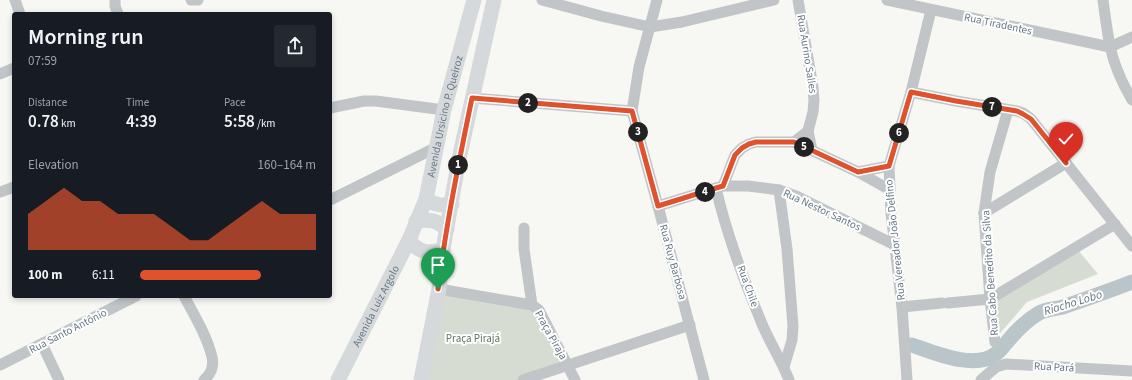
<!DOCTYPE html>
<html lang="en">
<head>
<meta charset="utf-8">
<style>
  :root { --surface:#171b24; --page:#242831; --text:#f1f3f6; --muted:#9ea1a6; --accent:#de522d }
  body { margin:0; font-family:"Source Sans 3",sans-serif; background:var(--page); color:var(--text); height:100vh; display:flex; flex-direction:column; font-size:15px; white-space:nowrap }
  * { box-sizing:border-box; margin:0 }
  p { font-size:13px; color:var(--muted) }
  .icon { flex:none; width:22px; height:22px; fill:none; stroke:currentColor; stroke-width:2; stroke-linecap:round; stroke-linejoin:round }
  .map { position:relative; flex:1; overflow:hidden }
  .drawer { position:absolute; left:12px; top:12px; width:320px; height:286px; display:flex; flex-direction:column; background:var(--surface); border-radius:4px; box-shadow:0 2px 6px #0003 }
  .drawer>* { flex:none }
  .pin { position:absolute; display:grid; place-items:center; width:34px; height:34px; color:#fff; margin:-41px -17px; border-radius:50% 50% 50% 0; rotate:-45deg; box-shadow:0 0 4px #0007 }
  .pin .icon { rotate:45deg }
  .km { position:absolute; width:20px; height:20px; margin:-10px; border-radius:50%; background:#222; color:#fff; font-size:11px; line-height:20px; text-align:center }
  .round { display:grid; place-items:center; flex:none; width:42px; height:42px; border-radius:4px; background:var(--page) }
  .headline { display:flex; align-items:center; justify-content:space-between; height:68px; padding:0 16px }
  h1 { font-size:22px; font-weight:600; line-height:30px }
  .figures { display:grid; grid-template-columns:repeat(3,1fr); gap:6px; height:68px; padding:4px 16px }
  .figures div { display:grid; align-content:center }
  .figures b { font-size:17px; font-weight:600 }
  .figures small { font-size:11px; font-weight:400 }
  .figures p { font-size:11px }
  .chart { height:112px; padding:8px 16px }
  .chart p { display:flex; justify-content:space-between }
  .chart svg { width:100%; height:72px; margin-top:4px; fill:var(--accent); opacity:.7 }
  ul { padding:0 16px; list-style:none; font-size:13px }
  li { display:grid; grid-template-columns:64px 48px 1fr; align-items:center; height:30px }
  li i { height:10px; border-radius:5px; background:var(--accent) }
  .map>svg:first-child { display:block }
  .green { fill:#d7dcd3 }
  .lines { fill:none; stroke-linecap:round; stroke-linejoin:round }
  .river { stroke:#b9c5c9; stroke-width:15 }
  .minor { stroke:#c1c5c8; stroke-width:11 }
  .major { stroke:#d5d9dc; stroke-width:15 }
  .route-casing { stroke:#fff; stroke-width:8 }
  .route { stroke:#de522d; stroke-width:5 }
  .labels { text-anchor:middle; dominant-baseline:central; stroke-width:4; stroke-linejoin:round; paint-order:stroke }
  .street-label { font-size:11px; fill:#677884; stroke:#fff }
  .park-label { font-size:11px; fill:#667762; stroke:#fff }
  .water-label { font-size:12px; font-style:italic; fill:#637980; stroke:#fff }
</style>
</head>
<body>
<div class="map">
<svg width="1132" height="380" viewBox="0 0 1132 380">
  <rect width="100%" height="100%" fill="#f7f7f4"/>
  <g class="green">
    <path d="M1078,250l20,24 -71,28 -31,36 -4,-39z"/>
    <path d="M439,289l93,16 36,60 -47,15h-100z"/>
  </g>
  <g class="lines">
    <path class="river" d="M912,345c23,8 64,26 85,8 4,-3 7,-8 10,-11 9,-11 20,-22 32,-29 7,-4 16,-4 24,-6 23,-8 46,-16 69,-25"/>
    <g class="minor">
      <path d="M15,0l5,14"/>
      <path d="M115,0v6l3,8"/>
      <path d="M191,0h7"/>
      <path d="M542,0l59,16 49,11 32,-5 92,-22"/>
      <path d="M657,0l-18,67 -7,44 26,95 46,174"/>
      <path d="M798,0l15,87 1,14 -1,11 -5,19 4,19"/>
      <path d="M887,0l223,47"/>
      <path d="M1103,0c2,15 4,31 7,46 4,19 12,37 22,54"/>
      <path d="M1110,47l22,-10"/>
      <path d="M0,74l14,-6"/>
      <path d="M911,92l45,9 61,10 6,2 8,6 101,127"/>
      <path d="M472,98l160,13"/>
      <path d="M330,108l34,-7h12l68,9"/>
      <path d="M794,142l64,30 32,18"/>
      <path d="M858,172l31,-6"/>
      <path d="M723,186l12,-31 7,-7 7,-4 7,-2h38l14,-11"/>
      <path d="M716,188c10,44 27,90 44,131 8,21 21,40 29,61"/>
      <path d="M779,190l8,59 6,77 -1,14 -8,27"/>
      <path d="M0,192l14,-5"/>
      <path d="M330,200l107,-53"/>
      <path d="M658,206l58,-18 7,-2h25l31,4 17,6 99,49"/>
      <path d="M984,213l82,-50"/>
      <path d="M524,228v21l8,56"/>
      <path d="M439,289l93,16 7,5 36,70"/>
      <path d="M184,296c10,19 23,40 28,61 2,9 -1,17 -8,23"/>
      <path d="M948,303l42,-4 125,-75"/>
      <path d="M902,307l40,-4"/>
      <path d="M995,342l-5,-43 -6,-86 6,-41 18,-62"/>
      <path d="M42,344l17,36"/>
      <path d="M0,365l136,-69"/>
      <path d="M523,380l167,-55"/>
      <path d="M907,380l-5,-73 -11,-94 -2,-47 22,-74 20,-82"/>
      <path d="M981,380l15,-13 10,-3 126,7"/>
    </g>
    <g class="major">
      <path d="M426,199c9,6 15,7 26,5"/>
      <path d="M416,221c14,-2 20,-1 31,8"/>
      <path d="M409,240c10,13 19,14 34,9"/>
      <path id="s1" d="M338,380l71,-140 17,-41 18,-89 30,-110"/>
      <path d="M421,380l18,-91 4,-40 16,-90 35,-159"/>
    </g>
  </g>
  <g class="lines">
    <g class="route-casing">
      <path id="route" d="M438,289c8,-64 21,-128 34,-191l160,13 26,95 58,-18 7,-2 12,-31 7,-7 7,-4 7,-2h38l64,30 31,-6 22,-74 45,9 61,10 6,3 8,5 35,44"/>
    </g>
    <use href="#route" class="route"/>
  </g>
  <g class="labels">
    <g class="street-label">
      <text transform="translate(998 24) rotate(12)">Rua Tiradentes</text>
      <text transform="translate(807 54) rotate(81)">Rua Aurino Salles</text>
      <text stroke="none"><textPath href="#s1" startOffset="286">Avenida Ursicino P. Queiroz</textPath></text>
      <text transform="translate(822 210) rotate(25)">Rua Nestor Santos</text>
      <text transform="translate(895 240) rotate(-96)">Rua Vereador João Delfino</text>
      <text transform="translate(673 262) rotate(75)">Rua Ruy Barbosa</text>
      <text transform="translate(990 273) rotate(-94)">Rua Cabo Benedito da Silva</text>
      <text transform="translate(748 286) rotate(70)">Rua Chile</text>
      <text stroke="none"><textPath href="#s1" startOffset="83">Avenida Luiz Argolo</textPath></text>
      <text transform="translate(68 331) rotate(-27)">Rua Santo Antônio</text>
      <text transform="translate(551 335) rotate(61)">Praça Piraja</text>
      <text transform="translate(1054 367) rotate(3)">Rua Pará</text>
    </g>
    <g class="park-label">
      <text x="473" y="338">Praça Pirajá</text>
    </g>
    <g class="water-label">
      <text transform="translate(1073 303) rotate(-17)">Riacho Lobo</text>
    </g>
  </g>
</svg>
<div class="pin" style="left:438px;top:289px;background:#1e9e55"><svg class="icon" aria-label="arrive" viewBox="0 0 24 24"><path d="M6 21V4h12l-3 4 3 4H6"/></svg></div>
<div class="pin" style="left:1066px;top:163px;background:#d93025"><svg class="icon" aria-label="check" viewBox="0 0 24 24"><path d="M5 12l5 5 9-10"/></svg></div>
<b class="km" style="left:458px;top:165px">1</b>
<b class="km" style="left:528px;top:103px">2</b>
<b class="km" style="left:638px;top:132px">3</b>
<b class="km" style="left:705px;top:192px">4</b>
<b class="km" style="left:804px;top:147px">5</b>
<b class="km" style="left:899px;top:133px">6</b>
<b class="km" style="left:992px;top:107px">7</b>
<section class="drawer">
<div class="headline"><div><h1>Morning run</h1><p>07:59</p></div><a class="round"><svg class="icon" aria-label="share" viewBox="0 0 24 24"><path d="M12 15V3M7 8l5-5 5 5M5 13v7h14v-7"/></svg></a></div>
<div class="figures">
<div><p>Distance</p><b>0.78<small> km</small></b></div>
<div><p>Time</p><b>4:39</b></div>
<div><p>Pace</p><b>5:58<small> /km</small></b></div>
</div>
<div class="chart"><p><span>Elevation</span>160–164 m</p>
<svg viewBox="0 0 160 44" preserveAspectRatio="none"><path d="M0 44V22L10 14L20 6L30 14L40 14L50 22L60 22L70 22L80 30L90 38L100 38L110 30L120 22L130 14L140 22L150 22L160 22V44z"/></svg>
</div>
<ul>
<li><b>100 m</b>6:11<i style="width:69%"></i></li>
</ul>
</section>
</div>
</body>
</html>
